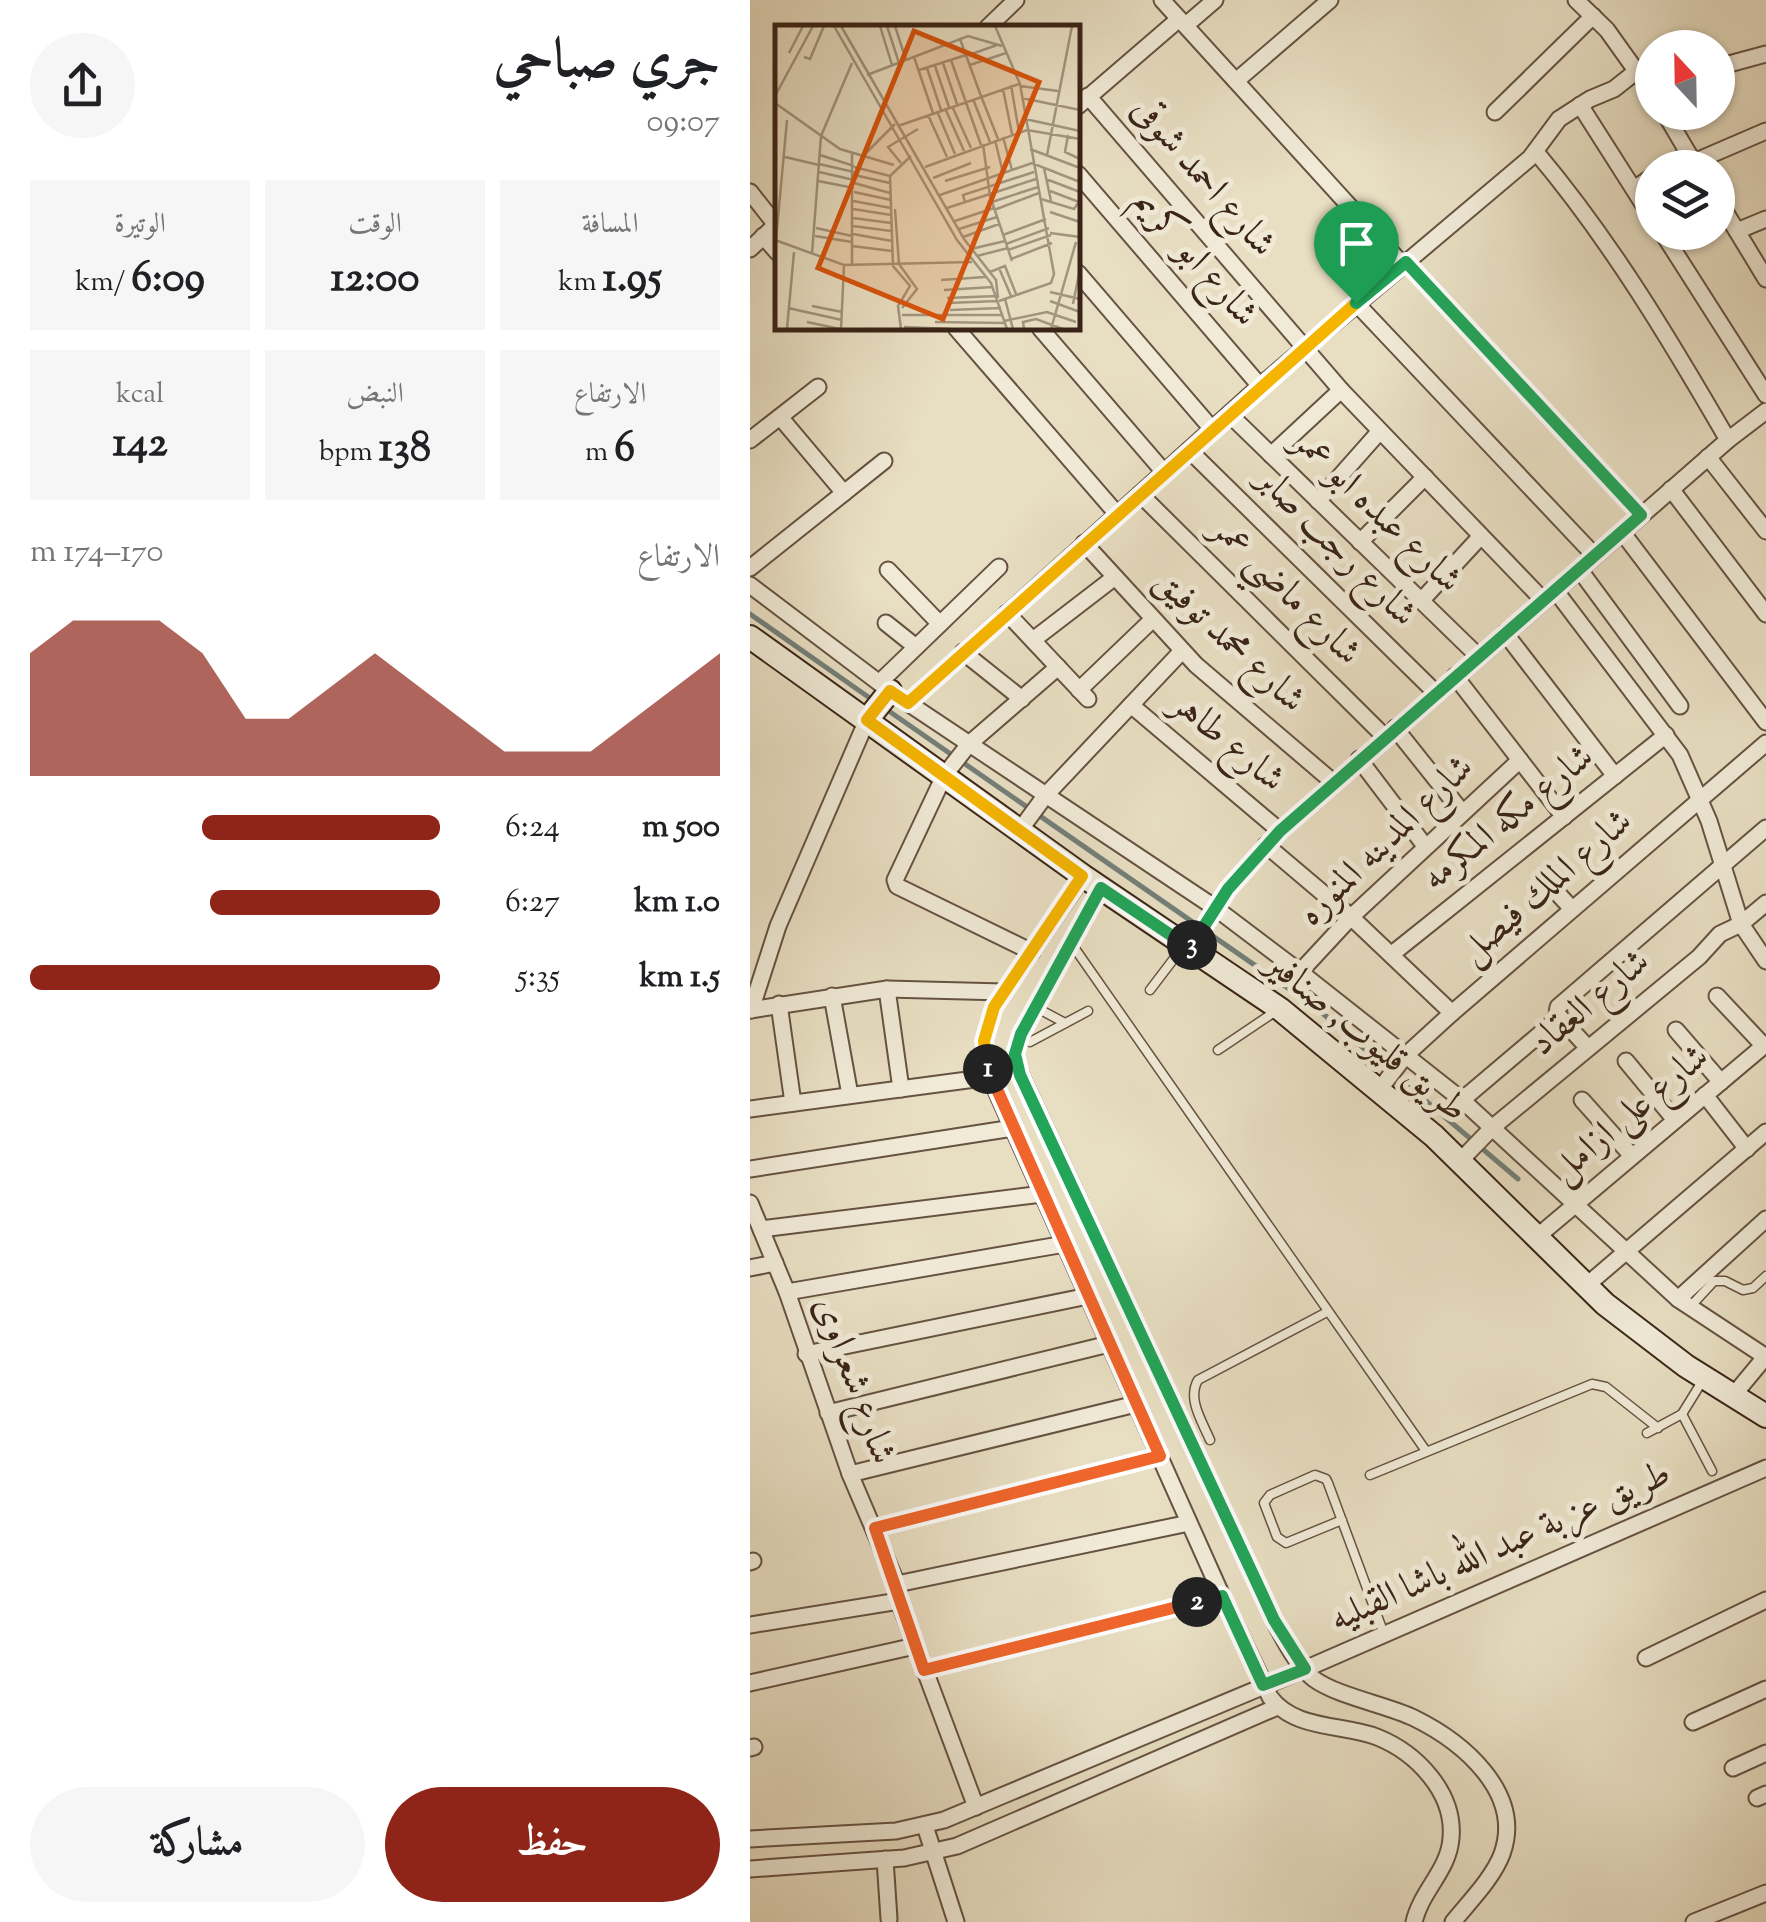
<!DOCTYPE html>
<html lang="ar">
<head>
<meta charset="utf-8">
<style>
  :root { --surface:#fff; --page:#f6f6f6; --text:#202124; --muted:#757577; --accent:#8f2418 }
  body { margin:0; font-family:"Sorts Mill Goudy",Amiri,serif; background:var(--page); color:var(--text); direction:rtl; height:100vh; display:flex; flex-direction:column; font-size:38px; white-space:nowrap }
  * { box-sizing:border-box; margin:0 }
  p { font-size:32px; color:var(--muted) }
  .icon { flex:none; width:55px; height:55px; fill:none; stroke:currentColor; stroke-width:2; stroke-linecap:round; stroke-linejoin:round }
  .map { position:relative; flex:1; overflow:hidden; direction:ltr }
  .drawer { display:flex; flex-direction:column; background:var(--surface); width:750px }
  .drawer>* { flex:none }
  .needle { width:65px; rotate:338deg }
  .tools { position:absolute; left:885px; top:30px; display:grid; gap:20px }
  .tools a { display:grid; place-items:center; width:100px; height:100px; border-radius:50%; background:var(--surface); box-shadow:0 2px 8px #0004; font-size:50px }
  .pin { position:absolute; display:grid; place-items:center; width:85px; height:85px; color:#fff; margin:-102px -42px; border-radius:50% 50% 50% 0; rotate:-45deg; box-shadow:0 0 10px #0007 }
  .pin .icon { rotate:45deg }
  .km { position:absolute; width:50px; height:50px; margin:-25px; border-radius:50%; background:#222; color:#fff; font-size:28px; line-height:50px; text-align:center }
  .round { display:grid; place-items:center; flex:none; width:105px; height:105px; border-radius:52px; background:var(--page) }
  .head { display:flex; align-items:center; justify-content:space-between; height:170px; padding:0 30px }
  h1 { font-size:55px; font-weight:700; line-height:75px }
  .metrics { display:grid; grid-template-columns:repeat(3,1fr); gap:15px; height:170px; padding:10px 30px }
  .metrics div { display:grid; align-content:center; border-radius:0px; background:var(--page); text-align:center }
  .metrics b { font-size:42px; font-weight:700 }
  .metrics small { font-size:28px; font-weight:400 }
  .metrics p { font-size:28px }
  .chart { height:280px; padding:20px 30px }
  .chart p { display:flex; justify-content:space-between }
  .chart svg { width:100%; height:180px; margin-top:10px; fill:var(--accent); opacity:.7 }
  .cta { display:flex; gap:20px; margin-top:auto; padding:20px 30px }
  .cta a { flex:1; height:115px; border-radius:60px; background:var(--accent); color:#fff; font-size:40px; font-weight:700; line-height:115px; text-align:center }
  .cta a+a { background:var(--page); color:var(--text) }
  ul { padding:0 30px; list-style:none; font-size:32px }
  li { display:grid; grid-template-columns:160px 120px 1fr; align-items:center; height:75px }
  li i { height:25px; border-radius:12px; background:var(--accent) }
  main { display:flex; flex:1; min-height:0 }
  .map>svg:first-child { display:block }
  .lines { fill:none; stroke-linecap:round; stroke-linejoin:round }
  .stream { stroke:#737f79; stroke-width:5 }
  .lane-casing { stroke:#665242; stroke-width:11 }
  .street-casing { stroke:#665242; stroke-width:19 }
  .secondary-casing { stroke:#3a2417; stroke-width:26 }
  .lane { stroke:#f0ead7; stroke-width:8 }
  .street { stroke:#f0ead7; stroke-width:15 }
  .secondary { stroke:#f0ead7; stroke-width:22 }
  .split-1-casing { stroke:#fff; stroke-width:20 }
  .split-2-casing { stroke:#fff; stroke-width:20 }
  .split-3-casing { stroke:#fff; stroke-width:20 }
  .split-4-casing { stroke:#fff; stroke-width:20 }
  .split-1 { stroke:#f5b400; stroke-width:12 }
  .split-2 { stroke:#f0652b; stroke-width:12 }
  .split-3 { stroke:#22a559; stroke-width:12 }
  .split-4 { stroke:#22a559; stroke-width:12 }
  .labels { text-anchor:middle; dominant-baseline:central; stroke-width:10; stroke-linejoin:round; paint-order:stroke }
  .street-label { font-size:38px; fill:#3a2417; stroke:#f0ead7 }
  .inset-road { fill:none; stroke:#a2947e; stroke-width:2.5 }
  .view { fill:#d7540d; fill-opacity:0.15; stroke:#d7540d; stroke-width:5 }
  .inset-edge { fill:none; stroke:#3a2417; stroke-width:5 }
</style>
</head>
<body>
<main>
<div class="map">
<svg width="1016" height="1922" viewBox="0 0 1016 1922">
  <rect width="100%" height="100%" fill="#e8dec2"/>
  <filter id="stains"><feTurbulence type="fractalNoise" baseFrequency=".002" numOctaves="4"/><feColorMatrix values="0 0 0 0 .2 0 0 0 0 .09 0 0 0 0 .02 0 0 0 .5 -.17"/></filter>
  <radialGradient id="worn" r=".72"><stop offset=".6" stop-color="#630" stop-opacity="0"/><stop offset="1" stop-color="#630" stop-opacity=".3"/></radialGradient>
  <g class="lines">
    <g class="stream">
      <path d="M0,614l124,87"/>
      <path d="M133,707l432,300 203,172"/>
    </g>
    <g class="lane-casing">
      <g id="lane">
        <path d="M321,943l355,508"/>
        <path d="M400,990l32,-42"/>
        <path d="M287,1008l28,15"/>
        <path d="M280,1042l58,-31"/>
        <path d="M468,1050l58,-39"/>
        <path d="M939,1308l25,-27h11l18,9 10,-2 13,-12"/>
        <path d="M932,1414l30,57"/>
        <path d="M897,1433l35,-19 21,-34"/>
        <path d="M460,1440c-8,-19 -23,-41 -12,-60l129,-68"/>
        <path d="M620,1475l222,-91 14,3 52,41"/>
        <path d="M592,1520l-56,23 -9,-6 -13,-34 6,-8 45,-20 11,4 2,4 53,143 3,8"/>
      </g>
    </g>
    <g class="street-casing">
      <g id="street">
        <path d="M412,0l241,265"/>
        <path d="M826,0l31,30 45,63"/>
        <path d="M436,25l29,-25"/>
        <path d="M237,28l29,-28"/>
        <path d="M968,67l48,-13"/>
        <path d="M486,81l94,-81"/>
        <path d="M338,96l253,294 202,210"/>
        <path d="M830,105l72,113"/>
        <path d="M328,106l101,-87"/>
        <path d="M745,112l98,-96"/>
        <path d="M914,112l33,56"/>
        <path d="M786,152c75,89 134,188 192,288"/>
        <path d="M944,162l72,-31"/>
        <path d="M917,168l21,-15"/>
        <path d="M328,174l182,212"/>
        <path d="M884,189l18,-12"/>
        <path d="M0,192l26,33"/>
        <path d="M968,200l48,79"/>
        <path d="M987,231l29,-12"/>
        <path d="M912,232l104,163"/>
        <path d="M13,236l15,17"/>
        <path d="M0,249l28,-26"/>
        <path d="M656,262l235,253"/>
        <path d="M328,273l134,156"/>
        <path d="M606,303l239,253"/>
        <path d="M206,328l161,186"/>
        <path d="M290,328l124,144"/>
        <path d="M479,414l249,242"/>
        <path d="M30,417l64,76"/>
        <path d="M0,440l68,-53"/>
        <path d="M439,450l247,243"/>
        <path d="M521,455l70,-65"/>
        <path d="M958,457l58,74"/>
        <path d="M921,489l95,125"/>
        <path d="M390,494l245,243"/>
        <path d="M568,501l62,-70"/>
        <path d="M872,532l144,190"/>
        <path d="M610,542l65,-65"/>
        <path d="M334,543l112,122 137,117"/>
        <path d="M0,568l134,-107"/>
        <path d="M829,569l101,137"/>
        <path d="M138,570l52,54"/>
        <path d="M0,585l140,106 324,216 86,65 162,128 216,199 88,58"/>
        <path d="M805,590l125,165 29,66 32,103 25,37"/>
        <path d="M671,601l60,-65"/>
        <path d="M257,613l81,86"/>
        <path d="M136,623l30,24"/>
        <path d="M755,633l110,143"/>
        <path d="M283,640l82,-63"/>
        <path d="M213,652l59,47"/>
        <path d="M705,676l109,141"/>
        <path d="M130,682l119,-115"/>
        <path d="M329,690l73,-70"/>
        <path d="M158,703l352,-317 270,-228 29,-39 31,-20 24,-10 24,-19"/>
        <path d="M381,705l149,126"/>
        <path d="M645,728l67,84"/>
        <path d="M609,759l66,87"/>
        <path d="M270,830l25,-34 137,-145"/>
        <path d="M516,845l85,72 101,96"/>
        <path d="M333,876l-89,131 -10,34 6,36 232,519 48,101c24,33 73,27 107,40 40,16 78,56 74,101 -2,32 -30,53 -37,84"/>
        <path d="M801,886l21,23"/>
        <path d="M351,888l-80,146 -6,20 1,11 240,516c13,28 34,80 58,98 23,17 73,26 100,39 49,24 110,75 88,136 -9,24 -33,48 -49,68"/>
        <path d="M440,947l38,-58 52,-58 448,-391 38,-29"/>
        <path d="M282,952l-135,-66 -2,-6 49,-104 25,-32 89,-77"/>
        <path d="M642,954l274,-219"/>
        <path d="M550,972l51,-55 169,-157"/>
        <path d="M137,989l14,100"/>
        <path d="M82,996l18,99"/>
        <path d="M967,996l47,50"/>
        <path d="M29,1004l14,99"/>
        <path d="M0,1010l137,-21 117,3"/>
        <path d="M1,1010l27,-84 89,-206"/>
        <path d="M926,1030l45,52"/>
        <path d="M838,1048l-31,-34 1,-7 208,-179"/>
        <path d="M876,1061l49,59"/>
        <path d="M629,1090l27,-35 46,-42 314,-270"/>
        <path d="M955,1095l42,54"/>
        <path d="M712,1100l98,-83"/>
        <path d="M832,1100l50,56"/>
        <path d="M0,1109l240,-32"/>
        <path d="M710,1161l33,-34 206,-170 21,-23 21,-10 25,-21"/>
        <path d="M0,1169l263,-41"/>
        <path d="M0,1203l37,89 63,182 47,110 2,17 77,206"/>
        <path d="M11,1229l281,-35"/>
        <path d="M788,1236l228,-192"/>
        <path d="M0,1268l25,-5"/>
        <path d="M837,1285l179,-153"/>
        <path d="M37,1292l278,-48"/>
        <path d="M928,1299l88,-80"/>
        <path d="M56,1354l282,-58"/>
        <path d="M982,1397l34,-41"/>
        <path d="M78,1413l281,-69"/>
        <path d="M100,1474l286,-70"/>
        <path d="M125,1528l284,-72"/>
        <path d="M0,1562l3,-1"/>
        <path d="M147,1584l292,-61"/>
        <path d="M0,1625l149,-24"/>
        <path d="M896,1658l120,-58"/>
        <path d="M174,1670l298,-74"/>
        <path d="M0,1683l165,-37"/>
        <path d="M943,1722l73,-33"/>
        <path d="M0,1748l4,-1"/>
        <path d="M983,1768l33,-15"/>
        <path d="M1007,1798l9,-4"/>
        <path d="M175,1826l31,96"/>
        <path d="M0,1839l146,-8 48,-11 361,-151 461,-201"/>
        <path d="M135,1859l4,60"/>
        <path d="M0,1869l154,-11 53,-12 320,-139"/>
        <path d="M944,1922l72,-29"/>
      </g>
    </g>
    <g class="secondary-casing">
      <g id="secondary">
        <path d="M0,637l333,239 197,133 154,127 171,168 81,62 80,50"/>
        <path d="M117,720l23,-29"/>
      </g>
    </g>
    <use href="#lane" class="lane"/>
    <use href="#street" class="street"/>
    <use href="#secondary" class="secondary"/>
  </g>
  <g class="lines">
    <g class="split-1-casing">
      <path id="split-1" d="M238,1069l-4,-28 10,-34 88,-131 -215,-156 23,-29 18,12 448,-400"/>
    </g>
    <g class="split-2-casing">
      <path id="split-2" d="M238,1069l172,387 -285,72 49,142 273,-68"/>
    </g>
    <g class="split-3-casing">
      <path id="split-3" d="M442,945l-2,3 -89,-60 -80,146 -6,20 5,21 236,506 18,39 31,49 -42,16 -41,-89 -25,6"/>
    </g>
    <g class="split-4-casing">
      <path id="split-4" d="M442,945l36,-56 52,-58 361,-316 -235,-253 -50,41"/>
    </g>
    <use href="#split-1" class="split-1"/>
    <use href="#split-2" class="split-2"/>
    <use href="#split-3" class="split-3"/>
    <use href="#split-4" class="split-4"/>
  </g>
  <g class="labels">
    <g class="street-label">
      <text transform="translate(452 178) rotate(49)">شارع احمد شوقى</text>
      <text transform="translate(444 259) rotate(49)">شارع ابو كريم</text>
      <text transform="translate(626 512) rotate(44)">شارع عبده ابو عمر</text>
      <text transform="translate(585 548) rotate(45)">شارع رجب صابر</text>
      <text transform="translate(535 592) rotate(45)">شارع ماضي عمر</text>
      <text transform="translate(478 642) rotate(43)">شارع محمد توفيق</text>
      <text transform="translate(477 743) rotate(40)">شارع طاهر</text>
      <text transform="translate(759 819) rotate(-39)">شارع مكه المكرمه</text>
      <text transform="translate(637 842) rotate(-44)">شارع المدينه المنوره</text>
      <text transform="translate(797 888) rotate(-41)">شارع الملك فيصل</text>
      <text transform="translate(841 1004) rotate(-40)">شارع العقاد</text>
      <text transform="translate(615 1038) rotate(39)">طريق قليوب, صنافير</text>
      <text transform="translate(881 1115) rotate(-40)">شارع على ازامل</text>
      <text transform="translate(103 1381) rotate(70)">شارع شعراوى</text>
      <text transform="translate(751 1548) rotate(-24)">طريق عزبة عبد الله باشا القبليه</text>
    </g>
  </g>
  <g transform="translate(25 25)">
    <rect width="305" height="305" fill="#e8dec2"/>
    <path class="inset-road" d="M59,1l123,214 34,43 16,46M66,1l123,213 32,41 2,18M105,1l12,39M112,1l12,37M120,1l11,34M220,1l25,58 34,190 -3,9 -52,18M185,14l21,57M14,28l14,-27M191,31l31,-11M29,32l6,2 14,-33M139,32l19,56M176,35l30,85M168,38l14,41M195,40l36,-12M160,41l14,41M152,43l14,42M144,45l47,-15M92,50l101,-39 34,10M236,60l8,47M245,61l38,5M228,64l9,45M0,71l38,-70M206,71l17,43M247,73l58,12M198,74l17,43M0,78l65,46 54,16M177,81l19,42M170,83l19,43M162,86l18,43M153,90l19,42M250,94l55,12M123,101l121,-42M293,110l-3,17 15,7M228,112l9,33M220,115l8,33M208,119l7,52 22,65M255,124l50,19M45,130l34,11M272,130l25,-129M88,131l32,-32M10,132l34,8M126,138l-13,-16 30,-18M44,139l35,8M79,142l36,9M150,142l102,-37 53,9M269,143l7,33M44,147l35,8M79,150l36,8M158,153l38,-15M271,154l34,13M43,156l36,7M170,156l45,-14M79,158l36,10M275,166l29,11M79,167l37,8M165,170l92,-32 48,19M266,174l33,10 6,-9M78,176l38,7M190,177l-2,-7 71,-23M217,177l46,-15M172,183l89,-29M78,184l38,6M120,184l4,55 18,25 -15,19M219,185l45,-17M275,187l30,10M78,193l38,5M180,196l39,-13M78,201l38,5M41,203l36,8M184,204l38,-12M275,208l30,4M78,209l39,7M228,210l43,-16M40,211l37,6M188,212l36,-13M0,215l69,25 128,-3M1,215l11,-120M231,219l43,-16M77,221l40,5M196,224l34,-8M233,225l43,-15M37,229l9,-118 31,-73M202,231l31,-8M236,234l41,-16M77,240v-111M224,243l12,28M215,247l15,-6 11,28M166,255l44,-3M169,265l49,-3M275,267l30,7M172,273l50,-2M230,274l8,30M275,276l30,11M173,278l50,-2M298,279l6,-30M37,281l30,6M13,283l54,12M175,285l51,-2M127,290h101M229,296l43,-9 29,10M32,297l33,7M160,297l70,1M129,302l47,2M12,304l7,-77M66,304l3,-64M126,304l-3,-23 12,-20 -17,-20 -3,-90 21,-20M249,304l-1,-7 13,-3 27,10M276,304l25,-87"/>
    <path class="view" d="M139,6l125,51 -96,237 -125,-51z"/>
    <rect width="305" height="305" class="inset-edge"/>
  </g>
  <rect width="100%" height="100%" filter="url(#stains)"/>
  <rect width="100%" height="100%" fill="url(#worn)"/>
</svg>
<div class="tools">
<a><svg class="needle" viewBox="-14 -14 28 28"><path d="M0-13l5 13h-10z" fill="#e53935"/><path d="M0 13l5-13h-10z" fill="#757577"/></svg></a>
<a><svg class="icon" aria-label="layers" viewBox="0 0 24 24"><path d="M12 4l9 5-9 5-9-5zM3 14l9 5 9-5"/></svg></a>
</div>
<div class="pin" style="left:606px;top:303px;background:#1e9e55"><svg class="icon" aria-label="arrive" viewBox="0 0 24 24"><path d="M6 21V4h12l-3 4 3 4H6"/></svg></div>
<b class="km" style="left:238px;top:1069px">1</b>
<b class="km" style="left:447px;top:1602px">2</b>
<b class="km" style="left:442px;top:945px">3</b>
</div>
<section class="drawer">
<div class="head"><div><h1>جري صباحي</h1><p>09:07</p></div><a class="round"><svg class="icon" aria-label="share" viewBox="0 0 24 24"><path d="M12 15V3M7 8l5-5 5 5M5 13v7h14v-7"/></svg></a></div>
<div class="metrics">
<div><p>المسافة</p><b>1.95<small> km</small></b></div>
<div><p>الوقت</p><b>12:00</b></div>
<div><p>الوتيرة</p><b>6:09<small> /km</small></b></div>
</div>
<div class="metrics">
<div><p>الارتفاع</p><b>6<small> m</small></b></div>
<div><p>النبض</p><b>138<small> bpm</small></b></div>
<div><p>kcal</p><b>142</b></div>
</div>
<div class="chart"><p><span>الارتفاع</span>170–174 m</p>
<svg viewBox="0 0 160 44" preserveAspectRatio="none"><path d="M0 44V14L10 6L20 6L30 6L40 14L50 30L60 30L70 22L80 14L90 22L100 30L110 38L120 38L130 38L140 30L150 22L160 14V44z"/></svg>
</div>
<ul>
<li><b>500 m</b>6:24<i style="width:58%"></i></li>
<li><b>1.0 km</b>6:27<i style="width:56%"></i></li>
<li><b>1.5 km</b>5:35<i style="width:100%"></i></li>
</ul>
<div class="cta"><a>حفظ</a><a>مشاركة</a></div>
</section>
</main>
</body>
</html>
